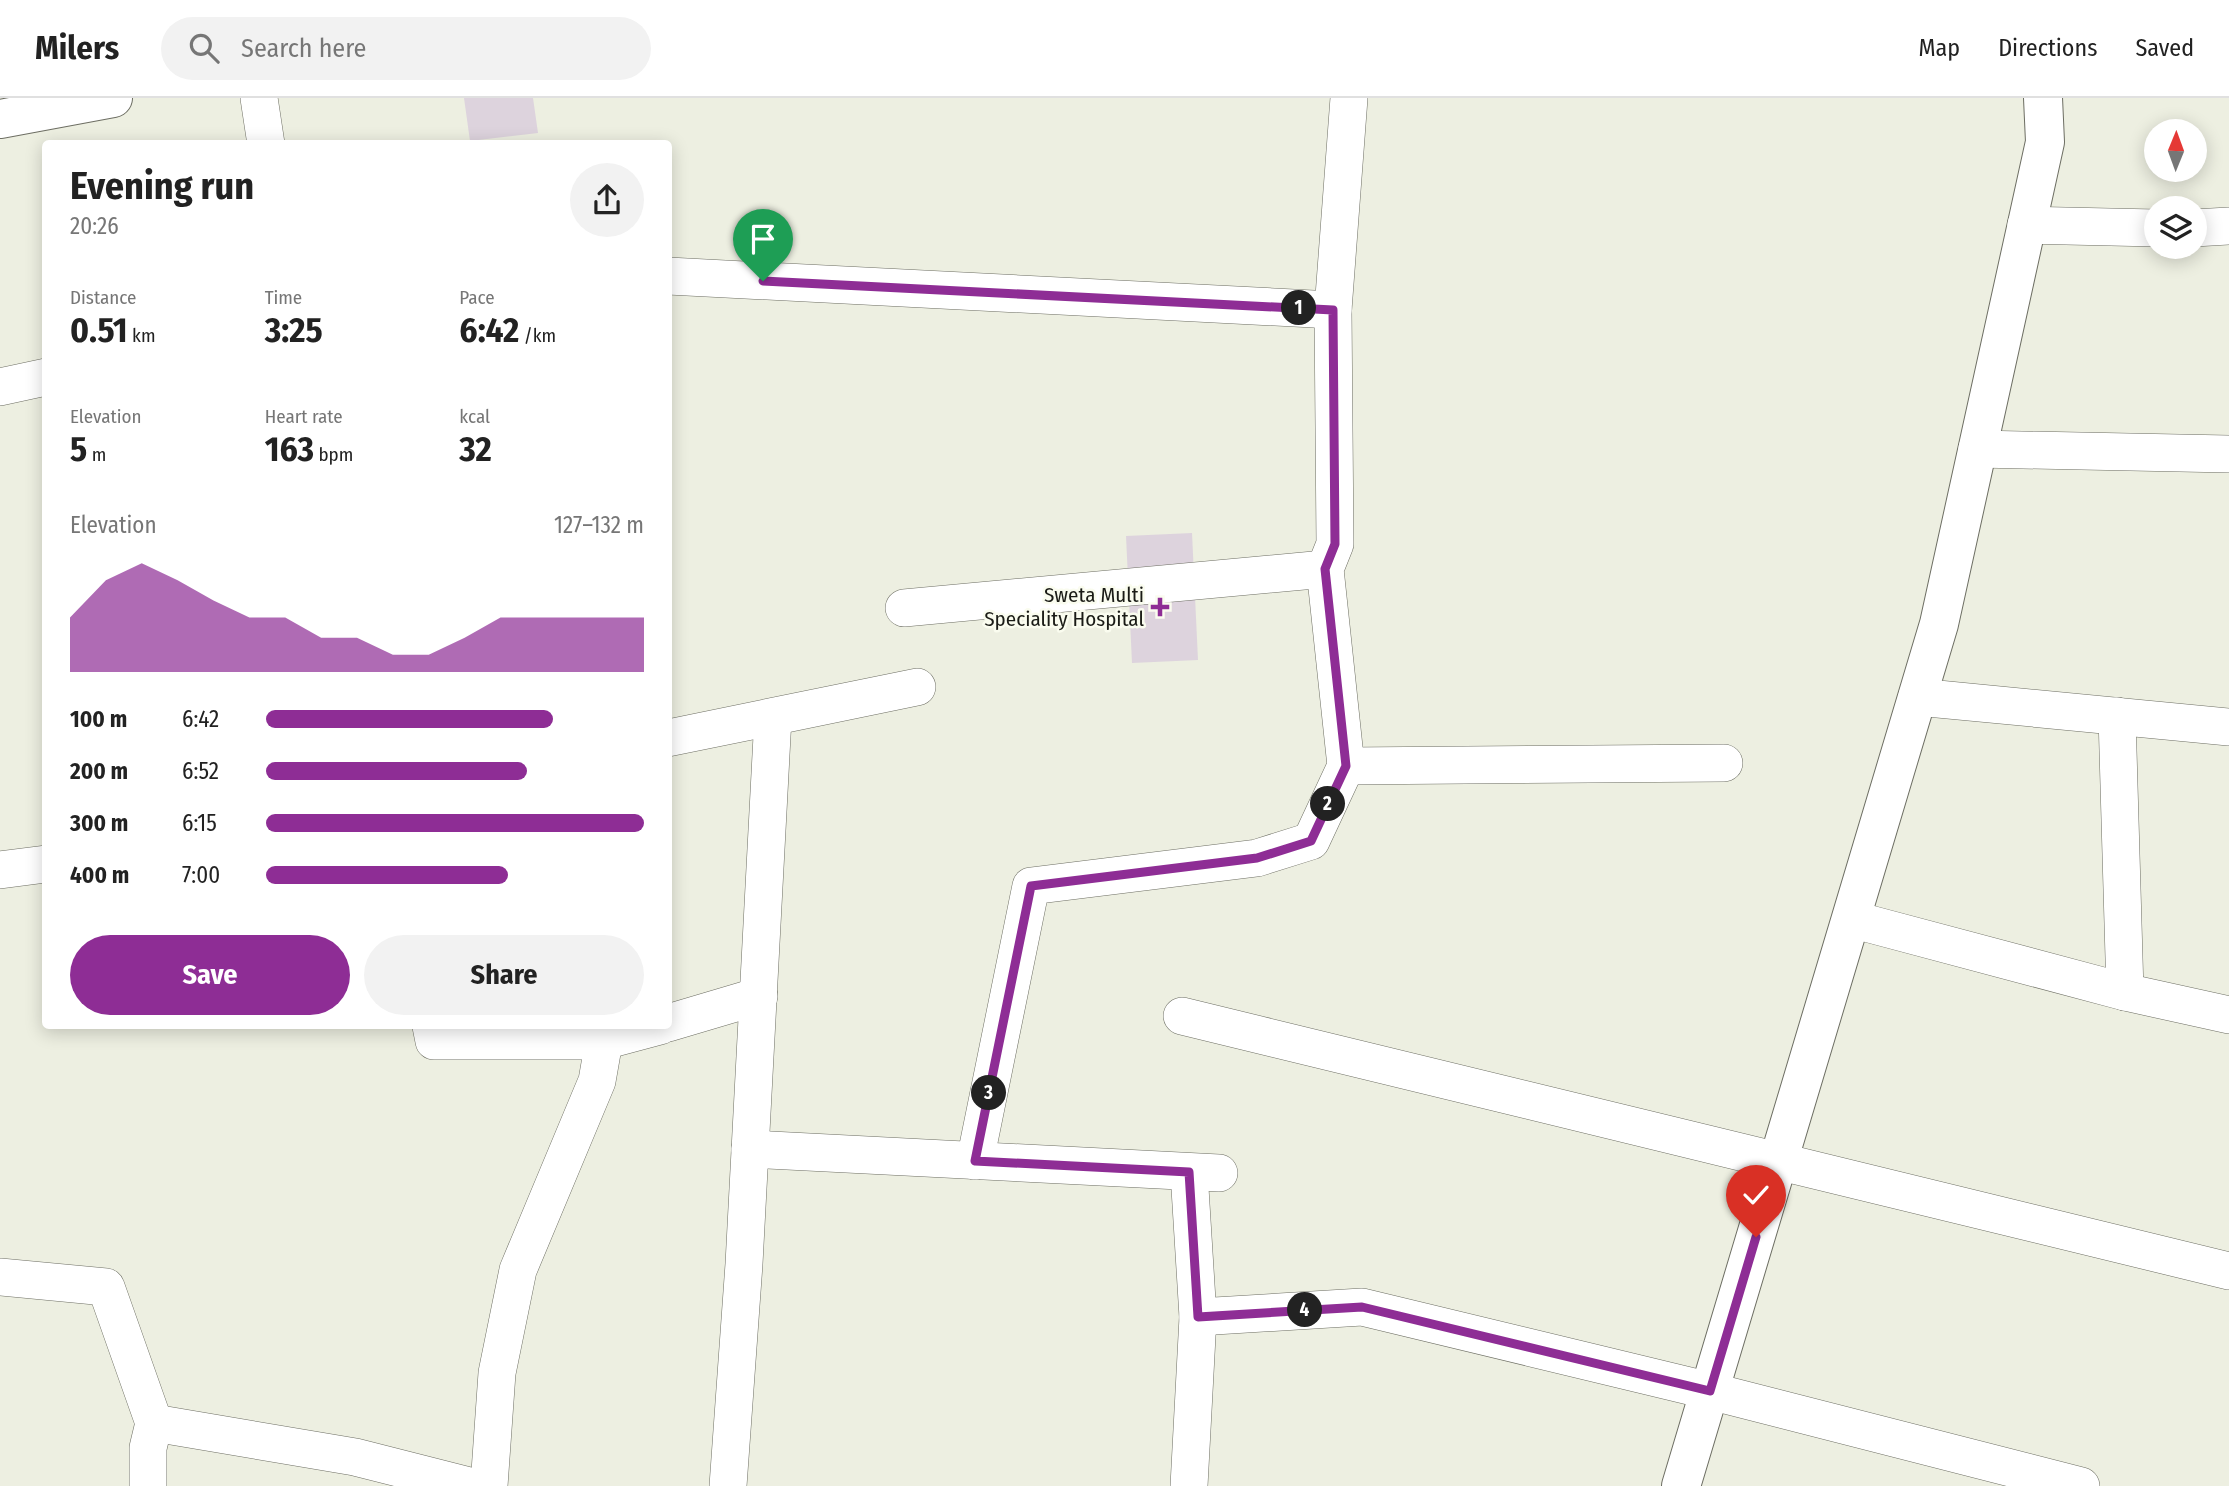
<!DOCTYPE html>
<html lang="en">
<head>
<meta charset="utf-8">
<style>
  :root { --surface:#fff; --page:#f2f2f2; --text:#222; --muted:#767676; --line:#e0e0e0; --accent:#8e2d95 }
  body { margin:0; font-family:"Fira Sans Condensed",sans-serif; background:var(--page); color:var(--text); height:100vh; display:flex; flex-direction:column; font-size:26px; white-space:nowrap }
  * { box-sizing:border-box; margin:0 }
  p { font-size:23px; color:var(--muted) }
  .icon { flex:none; width:38px; height:38px; fill:none; stroke:currentColor; stroke-width:2; stroke-linecap:round; stroke-linejoin:round }
  .map { position:relative; flex:1; overflow:hidden }
  .panel { position:absolute; left:42px; top:42px; width:630px; height:889px; display:flex; flex-direction:column; background:var(--surface); border-radius:7px; box-shadow:0 4px 18px #0003 }
  .panel>* { flex:none }
  .needle { width:46px; rotate:1deg }
  .fabs { position:absolute; left:2144px; top:21px; display:grid; gap:14px }
  .fabs a { display:grid; place-items:center; width:63px; height:63px; border-radius:50%; background:var(--surface); box-shadow:0 4px 18px #0003; font-size:35px }
  .pin { position:absolute; display:grid; place-items:center; width:60px; height:60px; color:#fff; margin:-72px -30px; border-radius:50% 50% 50% 0; rotate:-45deg; box-shadow:0 0 7px #0007 }
  .pin .icon { rotate:45deg }
  .km { position:absolute; width:35px; height:35px; margin:-18px; border-radius:50%; background:#222; color:#fff; font-size:19px; line-height:35px; text-align:center }
  .round { display:grid; place-items:center; flex:none; width:74px; height:74px; border-radius:37px; background:var(--page) }
  .head { display:flex; align-items:center; justify-content:space-between; height:119px; padding:0 28px }
  h1 { font-size:38px; font-weight:700; line-height:52px }
  .metrics { display:grid; grid-template-columns:repeat(3,1fr); gap:10px; height:119px; padding:7px 28px }
  .metrics div { display:grid; align-content:center }
  .metrics b { font-size:35px; font-weight:700 }
  .metrics small { font-size:19px; font-weight:400 }
  .metrics p { font-size:19px }
  .chart { height:196px; padding:14px 28px }
  .chart p { display:flex; justify-content:space-between }
  .chart svg { width:100%; height:126px; margin-top:7px; fill:var(--accent); opacity:.7 }
  .action { display:flex; gap:14px; margin-top:auto; padding:14px 28px }
  .action a { flex:1; height:80px; border-radius:42px; background:var(--accent); color:#fff; font-size:28px; font-weight:700; line-height:80px; text-align:center }
  .action a+a { background:var(--page); color:var(--text) }
  ul { padding:0 28px; list-style:none; font-size:23px }
  li { display:grid; grid-template-columns:112px 84px 1fr; align-items:center; height:52px }
  li i { height:18px; border-radius:9px; background:var(--accent) }
  header { display:flex; align-items:center; gap:42px; box-sizing:border-box; height:98px; padding:0 35px; background:var(--surface); border-bottom:2px solid var(--line) }
  header strong { font-size:33px }
  nav { display:flex; gap:38px; margin-inline-start:auto; font-size:24px }
  .search { width:490px; height:63px; background:var(--page); display:flex; align-items:center; gap:18px; box-sizing:border-box; padding:0 24px; border-radius:38px; color:var(--muted); font-size:26px }
  .map>svg:first-child { display:block }
  .building { fill:#ddd3dd }
  .lines { fill:none; stroke-linecap:round; stroke-linejoin:round }
  .minor-casing { stroke:#6d6e63; stroke-width:38 }
  .tertiary-casing { stroke:#6d6e63; stroke-width:40 }
  .primary-casing { stroke:#6d6e63; stroke-width:40 }
  .minor { stroke:#fff; stroke-width:37 }
  .tertiary { stroke:#fff; stroke-width:38 }
  .primary { stroke:#fff; stroke-width:38 }
  .route-casing { stroke:#fff; stroke-width:14 }
  .route { stroke:#8e2d95; stroke-width:9 }
  .poi-dot { fill:#8e2d95; stroke:#fafcef; stroke-width:2.5 }
  .labels { text-anchor:middle; dominant-baseline:central; stroke-width:5; stroke-linejoin:round; paint-order:stroke }
  .poi-label { font-size:21px; fill:#1a1b16; stroke:#fafcef; text-anchor:end }
</style>
</head>
<body>
<header>
<strong>Milers</strong>
<div class="search"><svg class="icon" aria-label="search" viewBox="0 0 24 24"><circle cx="10" cy="10" r="6"/><path d="M15 15l6 6"/></svg>Search here</div>
<nav><a>Map</a><a>Directions</a><a>Saved</a></nav>
</header>
<div class="map">
<svg width="2229" height="1388" viewBox="0 0 2229 1388">
  <rect width="100%" height="100%" fill="#edefe1"/>
  <g class="building">
    <path d="M464,0h69l5,35 -68,8z"/>
    <path d="M1192,435l6,127 -66,3 -6,-127z"/>
  </g>
  <g class="lines">
    <g class="minor-casing">
      <g id="minor">
        <path d="M259,0l7,46"/>
        <path d="M2026,127l130,3"/>
        <path d="M2194,130l35,-2"/>
        <path d="M668,178l665,34"/>
        <path d="M0,289l46,-10"/>
        <path d="M1977,351l252,5"/>
        <path d="M904,510l421,-39"/>
        <path d="M1917,599l312,30"/>
        <path d="M2117,618l8,276"/>
        <path d="M668,640l249,-51"/>
        <path d="M1346,668l378,-3"/>
        <path d="M0,772l46,-6"/>
        <path d="M1851,821l274,73 104,23"/>
        <path d="M1182,918l1047,255"/>
        <path d="M668,925l91,-27"/>
        <path d="M431,928l3,15h170l56,-15"/>
        <path d="M750,1051l469,24"/>
        <path d="M975,1063l56,-275 226,-28 54,-17 35,-75 -21,-197 10,-25 -2,-234 16,-212"/>
        <path d="M1189,1074l9,145"/>
        <path d="M0,1179l106,10 48,136 -6,25v38"/>
        <path d="M154,1325l201,34 114,29"/>
        <path d="M489,1388l8,-113 21,-103 79,-189 7,-40"/>
        <path d="M728,1388l16,-222 29,-547"/>
        <path d="M1189,1388l9,-169 164,-10 348,84 371,95"/>
      </g>
    </g>
    <g class="tertiary-casing">
      <path id="tertiary" d="M1681,1388l258,-862 106,-482 -2,-44"/>
    </g>
    <g class="primary-casing">
      <path id="primary" d="M0,21l113,-21"/>
    </g>
    <use href="#minor" class="minor"/>
    <use href="#tertiary" class="tertiary"/>
    <use href="#primary" class="primary"/>
  </g>
  <g class="lines">
    <g class="route-casing">
      <path id="route" d="M763,183l570,29 2,234 -10,25 21,197 -35,75 -54,17 -226,28 -56,275 214,11 9,145 164,-10 348,84 46,-154"/>
    </g>
    <use href="#route" class="route"/>
  </g>
  <path class="poi-dot" d="M1156.5 498.5h7v7h7v7h-7v7h-7v-7h-7v-7h7z"/>
  <g class="labels">
    <g class="poi-label">
      <text x="1144" y="497">Sweta Multi<tspan x="1144" dy="24">Speciality Hospital</tspan></text>
    </g>
  </g>
</svg>
<div class="fabs">
<a><svg class="needle" viewBox="-14 -14 28 28"><path d="M0-13l5 13h-10z" fill="#e53935"/><path d="M0 13l5-13h-10z" fill="#767676"/></svg></a>
<a><svg class="icon" aria-label="layers" viewBox="0 0 24 24"><path d="M12 4l9 5-9 5-9-5zM3 14l9 5 9-5"/></svg></a>
</div>
<div class="pin" style="left:763px;top:183px;background:#1e9e55"><svg class="icon" aria-label="arrive" viewBox="0 0 24 24"><path d="M6 21V4h12l-3 4 3 4H6"/></svg></div>
<div class="pin" style="left:1756px;top:1139px;background:#d93025"><svg class="icon" aria-label="check" viewBox="0 0 24 24"><path d="M5 12l5 5 9-10"/></svg></div>
<b class="km" style="left:1299px;top:210px">1</b>
<b class="km" style="left:1328px;top:706px">2</b>
<b class="km" style="left:989px;top:995px">3</b>
<b class="km" style="left:1305px;top:1212px">4</b>
<section class="panel">
<div class="head"><div><h1>Evening run</h1><p>20:26</p></div><a class="round"><svg class="icon" aria-label="share" viewBox="0 0 24 24"><path d="M12 15V3M7 8l5-5 5 5M5 13v7h14v-7"/></svg></a></div>
<div class="metrics">
<div><p>Distance</p><b>0.51<small> km</small></b></div>
<div><p>Time</p><b>3:25</b></div>
<div><p>Pace</p><b>6:42<small> /km</small></b></div>
</div>
<div class="metrics">
<div><p>Elevation</p><b>5<small> m</small></b></div>
<div><p>Heart rate</p><b>163<small> bpm</small></b></div>
<div><p>kcal</p><b>32</b></div>
</div>
<div class="chart"><p><span>Elevation</span>127–132 m</p>
<svg viewBox="0 0 160 44" preserveAspectRatio="none"><path d="M0 44V25L10 12L20 6L30 12L40 19L50 25L60 25L70 32L80 32L90 38L100 38L110 32L120 25L130 25L140 25L150 25L160 25V44z"/></svg>
</div>
<ul>
<li><b>100 m</b>6:42<i style="width:76%"></i></li>
<li><b>200 m</b>6:52<i style="width:69%"></i></li>
<li><b>300 m</b>6:15<i style="width:100%"></i></li>
<li><b>400 m</b>7:00<i style="width:64%"></i></li>
</ul>
<div class="action"><a>Save</a><a>Share</a></div>
</section>
</div>
</body>
</html>
